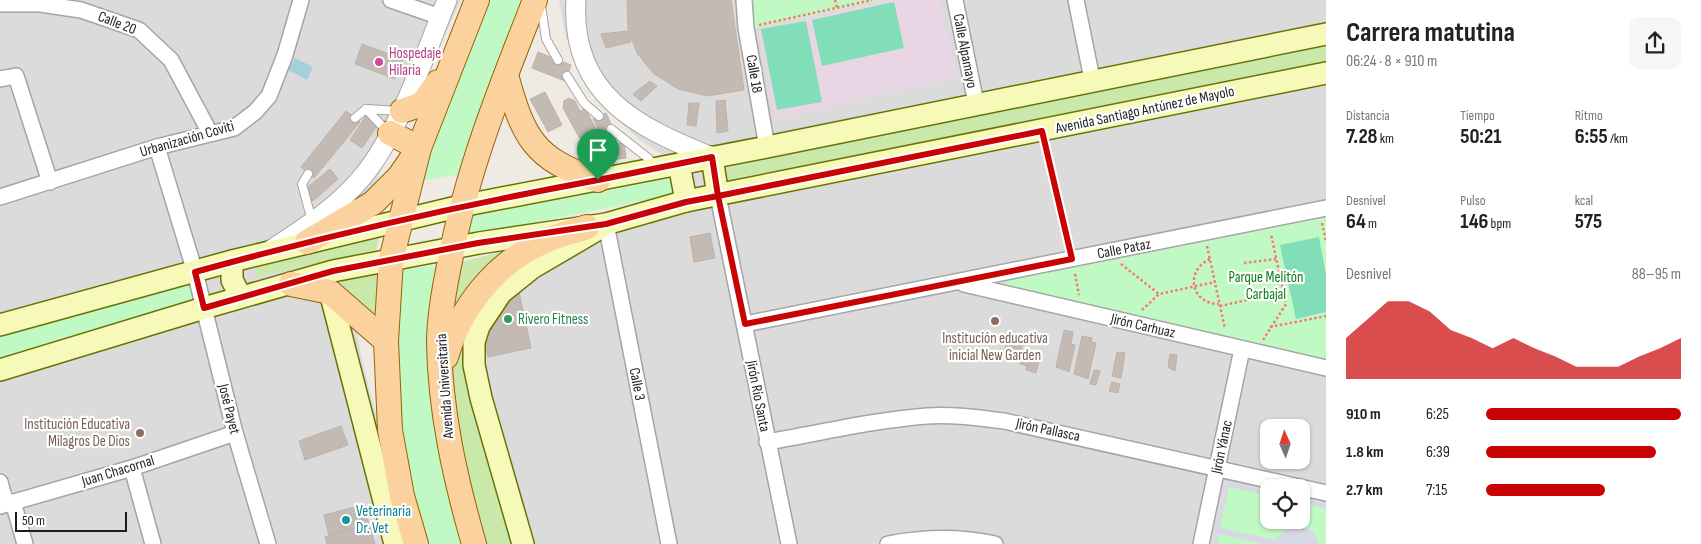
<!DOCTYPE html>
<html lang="es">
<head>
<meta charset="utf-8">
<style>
  :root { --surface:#fff; --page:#f6f6f6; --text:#222; --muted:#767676; --accent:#c90204 }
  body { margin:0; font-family:"Sofia Sans Condensed",sans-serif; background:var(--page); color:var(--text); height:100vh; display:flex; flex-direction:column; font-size:19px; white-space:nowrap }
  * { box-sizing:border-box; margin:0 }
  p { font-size:16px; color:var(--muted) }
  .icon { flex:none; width:28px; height:28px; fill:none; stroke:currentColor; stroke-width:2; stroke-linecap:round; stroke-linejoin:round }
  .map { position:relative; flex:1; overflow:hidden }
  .sheet { display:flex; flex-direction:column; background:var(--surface); width:375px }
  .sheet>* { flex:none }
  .needle { width:32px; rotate:357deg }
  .controls { position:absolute; left:1260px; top:419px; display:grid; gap:10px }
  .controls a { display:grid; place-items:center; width:50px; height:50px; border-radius:10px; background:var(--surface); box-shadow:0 1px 4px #0004; font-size:25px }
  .scale { position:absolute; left:15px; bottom:12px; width:112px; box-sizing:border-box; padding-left:5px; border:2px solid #1e1e1e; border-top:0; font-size:14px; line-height:18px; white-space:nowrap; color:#1e1e1e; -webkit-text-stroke:4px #fff; paint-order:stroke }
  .pin { position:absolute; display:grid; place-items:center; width:42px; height:42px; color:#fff; margin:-51px -21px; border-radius:50% 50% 50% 0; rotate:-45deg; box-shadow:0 0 5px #0007 }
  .pin .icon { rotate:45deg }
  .round { display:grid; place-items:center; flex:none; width:52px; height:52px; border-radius:10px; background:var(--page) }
  .headline { display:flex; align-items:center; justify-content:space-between; height:85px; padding:0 20px }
  h1 { font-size:28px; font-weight:700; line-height:38px }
  .metrics { display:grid; grid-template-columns:repeat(3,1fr); gap:8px; height:85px; padding:5px 20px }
  .metrics div { display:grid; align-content:center }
  .metrics b { font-size:21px; font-weight:700 }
  .metrics small { font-size:14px; font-weight:400 }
  .metrics p { font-size:14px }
  .chart { height:140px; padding:10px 20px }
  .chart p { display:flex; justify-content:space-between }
  .chart svg { width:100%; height:90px; margin-top:5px; fill:var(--accent); opacity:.7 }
  ul { padding:0 20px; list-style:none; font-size:16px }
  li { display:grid; grid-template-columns:80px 60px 1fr; align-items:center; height:38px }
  li i { height:12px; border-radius:6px; background:var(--accent) }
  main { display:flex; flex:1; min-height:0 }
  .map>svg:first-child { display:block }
  .residential { fill:#dcdbdb; fill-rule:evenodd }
  .industrial { fill:#e8d6e4 }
  .grass { fill:#c9e8aa }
  .park { fill:#c1f9c5 }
  .pitch { fill:#82ddb9 }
  .plaza { fill:#d8d8e4 }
  .water { fill:#a4d0dc }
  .building { fill:#c3bab3; stroke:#c0b1a6 }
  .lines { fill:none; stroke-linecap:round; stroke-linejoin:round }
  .service-casing { stroke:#a5a5a5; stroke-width:10 }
  .minor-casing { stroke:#a5a5a5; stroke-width:18 }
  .tertiary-casing { stroke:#a5a5a5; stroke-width:21 }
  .secondary-casing { stroke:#687306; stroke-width:24 }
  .primary-casing { stroke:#956402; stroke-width:26 }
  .path { stroke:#f8796b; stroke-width:2.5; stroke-dasharray:2.5 2.5; stroke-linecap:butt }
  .service { stroke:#fff; stroke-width:8 }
  .minor { stroke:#fff; stroke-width:15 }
  .tertiary { stroke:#fff; stroke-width:19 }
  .secondary { stroke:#f6f9b8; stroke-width:21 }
  .primary { stroke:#fbd19d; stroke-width:24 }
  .route-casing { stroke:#fff; stroke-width:10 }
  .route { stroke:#c90204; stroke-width:6 }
  .hotel-dot { fill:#d1479c; stroke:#fff; stroke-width:2 }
  .leisure-dot { fill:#2e9e5b; stroke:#fff; stroke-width:2 }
  .education-dot { fill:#8d6e63; stroke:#fff; stroke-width:2 }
  .culture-dot { fill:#0f9aa8; stroke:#fff; stroke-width:2 }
  .labels { text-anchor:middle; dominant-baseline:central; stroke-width:4.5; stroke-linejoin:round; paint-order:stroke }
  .street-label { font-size:15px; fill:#1e1e1e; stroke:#fff }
  .hotel-label { font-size:15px; fill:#b23c85; stroke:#fff; text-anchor:start }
  .park-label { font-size:15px; fill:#0d7b15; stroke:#fff }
  .leisure-label { font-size:15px; fill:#27864d; stroke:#fff; text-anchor:start }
  .education-label { font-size:15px; fill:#785e54; stroke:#fff }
  .culture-label { font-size:15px; fill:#0d838f; stroke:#fff; text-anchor:start }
</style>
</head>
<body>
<main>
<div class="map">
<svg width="1326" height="544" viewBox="0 0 1326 544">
  <rect width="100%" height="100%" fill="#efebe4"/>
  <g class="residential">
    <path d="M0,0h461l-117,250 17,106 48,188h-409z"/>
    <path d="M559,0h767v544h-819l-43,-201 71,-88 134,-67 2,-28 -30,-19 -41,-38 -34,-65zM1269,428h32v32h-32zM1269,488h32v32h-32z"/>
  </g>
  <path class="industrial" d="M886,0h54l18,77 -183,42 -17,-90z"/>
  <g class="grass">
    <path d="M1326,44v20l-592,119 -6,-4 -2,-7 6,-7z"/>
    <path d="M379,237l-3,13 -120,27 -1,-13z"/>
    <path d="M527,245l-77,78 8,-60z"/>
    <path d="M381,268l-5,50 -41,-31 -1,-7z"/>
    <path d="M475,322l39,222h-27l-19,-63 -16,-86 -1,-30 4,-14z"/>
  </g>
  <g class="park">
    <path d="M484,0h41l-62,174 -45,7z"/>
    <path d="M751,0h131l-128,28z"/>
    <path d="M666,176l6,3 2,7 -1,9 -211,42 4,-22z"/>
    <path d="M1326,212v149l-318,-71 -4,-5 7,-7z"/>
    <path d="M437,266l29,278h-39l-29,-110v-165z"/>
    <path d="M190,280l5,22 -195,57v-25z"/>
    <path d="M1227,482l42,9v29h32v-22l25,6v40h-113z"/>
  </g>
  <g class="pitch">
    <path d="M894,2l10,46 -82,18 -10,-46z"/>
    <path d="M806,21l16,81 -45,8 -16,-81z"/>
    <path d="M1319,237l7,38v37l-30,7 -16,-74z"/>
  </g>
  <path class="plaza" d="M1227,482l42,9v5l-40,-9 -9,41 55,12 11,-12 13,-2 5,-22 -3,-1v-5l25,6v5l-16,-4 -5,22 9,6 5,11h-57l-43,-10 -2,10h-4z"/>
  <path class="water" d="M295,58l18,9 -6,13 -19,-10z"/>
  <g class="building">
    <path d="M627,0h104l13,90 -37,6 -29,-7 -25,-16 -16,-20 -9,-24z"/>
    <path d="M628,31l3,11 -25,6 -5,-14z"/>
    <path d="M362,44l41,15 -8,20 -40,-15z"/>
    <path d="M538,52l33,13 -6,16 -33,-13z"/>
    <path d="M650,81l7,5 -16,15 -8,-7z"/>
    <path d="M545,92l17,33 -14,7 -18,-33z"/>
    <path d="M569,98l6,3 5,10 5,-2 12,21 -7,15 -11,-8 -16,-29 1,-7z"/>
    <path d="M725,100l3,31 -11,2 -1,-32z"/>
    <path d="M689,103h10l-3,23 -9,-1z"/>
    <path d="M346,111l14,11 -46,56 -13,-11z"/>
    <path d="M606,113l7,15 -12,6 -8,-15z"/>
    <path d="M366,116l12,8 -16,24 -12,-8z"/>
    <path d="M624,143l2,15 -29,4 -2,-16z"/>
    <path d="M330,169l8,10 -25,22 -9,-11z"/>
    <path d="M710,233l5,25 -21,4 -4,-25z"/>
    <path d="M519,292l12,56 -43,9 -3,-16 1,-14 12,-16z"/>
    <path d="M1064,330l9,2 -2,12 4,1 -6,27 -13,-5z"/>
    <path d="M1008,332l16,3 -4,23 -9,-2 1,-6h-3l-1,8 -4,-1z"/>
    <path d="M1082,336l10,2 -1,4 5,1 -8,36 -14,-5z"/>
    <path d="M1024,349l17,4 -5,20 -10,-3 1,-4 -7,-2z"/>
    <path d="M1117,352l8,1 -4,25 -9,-2z"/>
    <path d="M1170,354l7,1 -2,16 -7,-4z"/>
    <path d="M1094,370l6,1 -4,14 -6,-1z"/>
    <path d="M1112,382l8,2 -2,9 -9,-2z"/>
    <path d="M341,426l7,19 -43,15 -6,-19z"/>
    <path d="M363,505l6,19 -40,12 -5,-21z"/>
    <path d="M369,524l6,20h-48l-2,-7z"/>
  </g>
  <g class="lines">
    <g class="service-casing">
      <g id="service">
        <path d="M541,6l5,33 12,21"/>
        <path d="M567,76l17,27 15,13"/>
        <path d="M366,109l21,22"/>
        <path d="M355,118l11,-9 34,2"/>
        <path d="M611,129l37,29 7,9"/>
        <path d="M308,174l-6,10 10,37"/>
      </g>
    </g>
    <g class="minor-casing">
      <g id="minor">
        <path d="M391,0l49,17"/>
        <path d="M744,0l2,28 21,119"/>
        <path d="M955,0l21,103"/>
        <path d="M1076,0l16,79"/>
        <path d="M0,4h41l40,6 58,20 32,30 39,73"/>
        <path d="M0,79l16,-3 34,106"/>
        <path d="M157,147l38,125 40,161 33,111"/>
        <path d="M718,196l71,348"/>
        <path d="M0,197l157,-50 77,-19 21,-16 14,-16 16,-41 16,-55"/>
        <path d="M606,224l63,320"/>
        <path d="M964,284l362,84"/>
        <path d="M745,324l581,-116"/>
        <path d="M767,442c53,-9 107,-22 160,-26 26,-2 52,2 77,5l322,72"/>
        <path d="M132,468l21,76"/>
        <path d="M0,482l6,22"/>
        <path d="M13,502l12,42"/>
        <path d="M0,506l132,-38 103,-35"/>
        <path d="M888,544c37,-7 70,-8 107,0"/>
        <path d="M1201,544l41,-195"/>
      </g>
    </g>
    <g class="tertiary-casing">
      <g id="tertiary">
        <path d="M576,0c-6,94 60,127 136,157"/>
        <path d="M271,250c33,-22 67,-43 92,-74 37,-45 62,-122 84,-176"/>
      </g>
    </g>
    <g class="secondary-casing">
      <g id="secondary">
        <path d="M712,157l6,39"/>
        <path d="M679,164l7,37"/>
        <path d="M232,261v19l9,17"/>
        <path d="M330,292l65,252"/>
        <path d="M0,325l232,-64 229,-55 306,-59 559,-113"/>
        <path d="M0,370l204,-62 129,-37 146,-28 127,-19 80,-23 640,-128"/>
        <path d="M523,544l-42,-146 -7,-33v-23l5,-16 22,-33 31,-25 70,-41"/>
      </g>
    </g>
    <g class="primary-casing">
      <g id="primary">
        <path d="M506,75c17,61 27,85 92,105"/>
        <path d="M402,111l20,-7 16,-22"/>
        <path d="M307,242l66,-39 26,-26 20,-29 -29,-15"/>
        <path d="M291,284l39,8 56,49"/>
        <path d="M446,357c14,-49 49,-94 97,-115 14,-7 29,-10 44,-15"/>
        <path d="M416,544l-14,-48 -12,-66 -4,-89 5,-81 28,-112 58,-148"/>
        <path d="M474,544c-19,-66 -34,-133 -35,-202 0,-28 6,-58 12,-86 17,-89 51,-172 84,-256"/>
      </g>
    </g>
    <g class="path">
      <path d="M835,0l2,8"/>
      <path d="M759,25l113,-25"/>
      <path d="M1046,147l22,97"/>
      <path d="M1322,223l4,19"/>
      <path d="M1207,246l18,83"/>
      <path d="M1210,259c-26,12 -19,45 9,45"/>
      <path d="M1244,263l32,-4"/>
      <path d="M1121,264l38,30"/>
      <path d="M1075,274l4,21"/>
      <path d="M1220,306l63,-14"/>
      <path d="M1142,310l17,-16 56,-12"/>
      <path d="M1270,327l56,-11"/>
      <path d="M1263,340l23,-36 -15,-70"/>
    </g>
    <use href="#service" class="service"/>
    <use href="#minor" class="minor"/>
    <use href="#tertiary" class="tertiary"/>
    <use href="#secondary" class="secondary"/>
    <use href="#primary" class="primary"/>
  </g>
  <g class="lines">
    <g class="route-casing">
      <path id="route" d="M598,180c-136,25 -270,55 -403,92l9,36 129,-37 145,-28 128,-19 80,-22 32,-6 27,128 327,-65 -30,-128 -324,65 -6,-39 -114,23"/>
    </g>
    <use href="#route" class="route"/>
  </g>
  <circle class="hotel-dot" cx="379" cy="62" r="5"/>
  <circle class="leisure-dot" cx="508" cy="319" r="5"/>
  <g class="education-dot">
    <circle cx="995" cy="321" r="5"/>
    <circle cx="140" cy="433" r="5"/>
  </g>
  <circle class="culture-dot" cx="346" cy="520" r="5"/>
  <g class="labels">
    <g class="street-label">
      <text transform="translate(117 23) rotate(21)">Calle 20</text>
      <text transform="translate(965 51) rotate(79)">Calle Alpamayo</text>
      <text transform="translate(754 74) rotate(80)">Calle 18</text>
      <text transform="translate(1145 110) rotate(-12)">Avenida Santiago Antúnez de Mayolo</text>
      <text transform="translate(187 139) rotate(-16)">Urbanización Coviti</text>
      <text transform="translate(1124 249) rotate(-11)">Calle Pataz</text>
      <text transform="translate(1143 326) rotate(13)">Jirón Carhuaz</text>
      <text transform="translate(637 384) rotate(79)">Calle 3</text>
      <text transform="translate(445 386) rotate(-94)">Avenida Universitaria</text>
      <text transform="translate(758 396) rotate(79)">Jirón Río Santa</text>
      <text transform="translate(229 409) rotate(76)">José Payet</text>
      <text transform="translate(1048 430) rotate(12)">Jirón Pallasca</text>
      <text transform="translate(1222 447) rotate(-78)">Jirón Yánac</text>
      <text transform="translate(118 471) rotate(-17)">Juan Chacornal</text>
    </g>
    <g class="hotel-label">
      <text x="389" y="53">Hospedaje<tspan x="389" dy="17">Hilaria</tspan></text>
    </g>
    <g class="park-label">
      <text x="1266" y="277">Parque Melitón<tspan x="1266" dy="17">Carbajal</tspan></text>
    </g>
    <g class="leisure-label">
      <text x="518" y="319">Rivero Fitness</text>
    </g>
    <g class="education-label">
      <text x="995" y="338">Institución educativa<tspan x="995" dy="17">inicial New Garden</tspan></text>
      <text x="130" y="424" text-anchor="end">Institución Educativa<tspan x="130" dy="17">Milagros De Dios</tspan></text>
    </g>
    <g class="culture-label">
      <text x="356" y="511">Veterinaria<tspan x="356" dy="17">Dr. Vet</tspan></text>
    </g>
  </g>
</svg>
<div class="controls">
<a><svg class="needle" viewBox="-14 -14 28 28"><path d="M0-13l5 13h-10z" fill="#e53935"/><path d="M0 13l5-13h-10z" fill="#767676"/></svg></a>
<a><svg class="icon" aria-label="locate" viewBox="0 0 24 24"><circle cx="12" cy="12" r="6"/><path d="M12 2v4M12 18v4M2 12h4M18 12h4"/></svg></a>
</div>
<div class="scale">50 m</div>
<div class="pin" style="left:598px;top:180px;background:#1e9e55"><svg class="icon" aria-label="arrive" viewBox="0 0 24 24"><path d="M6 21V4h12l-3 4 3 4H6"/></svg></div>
</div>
<section class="sheet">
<div class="headline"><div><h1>Carrera matutina</h1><p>06:24 · 8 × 910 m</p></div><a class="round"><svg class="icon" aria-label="share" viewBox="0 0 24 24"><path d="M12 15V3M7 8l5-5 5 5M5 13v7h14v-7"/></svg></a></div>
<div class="metrics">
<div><p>Distancia</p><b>7.28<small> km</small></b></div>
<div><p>Tiempo</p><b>50:21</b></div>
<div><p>Ritmo</p><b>6:55<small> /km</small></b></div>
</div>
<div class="metrics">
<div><p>Desnivel</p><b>64<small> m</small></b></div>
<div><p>Pulso</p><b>146<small> bpm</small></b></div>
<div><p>kcal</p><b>575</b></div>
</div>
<div class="chart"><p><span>Desnivel</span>88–95 m</p>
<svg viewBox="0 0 160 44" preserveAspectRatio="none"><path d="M0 44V24L10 15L20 6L30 6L40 11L50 20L60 24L70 29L80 24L90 29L100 33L110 38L120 38L130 38L140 33L150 29L160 24V44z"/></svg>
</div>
<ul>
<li><b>910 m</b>6:25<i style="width:100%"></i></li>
<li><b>1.8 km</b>6:39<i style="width:87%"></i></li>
<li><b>2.7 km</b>7:15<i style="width:61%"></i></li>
</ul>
</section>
</main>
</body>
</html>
